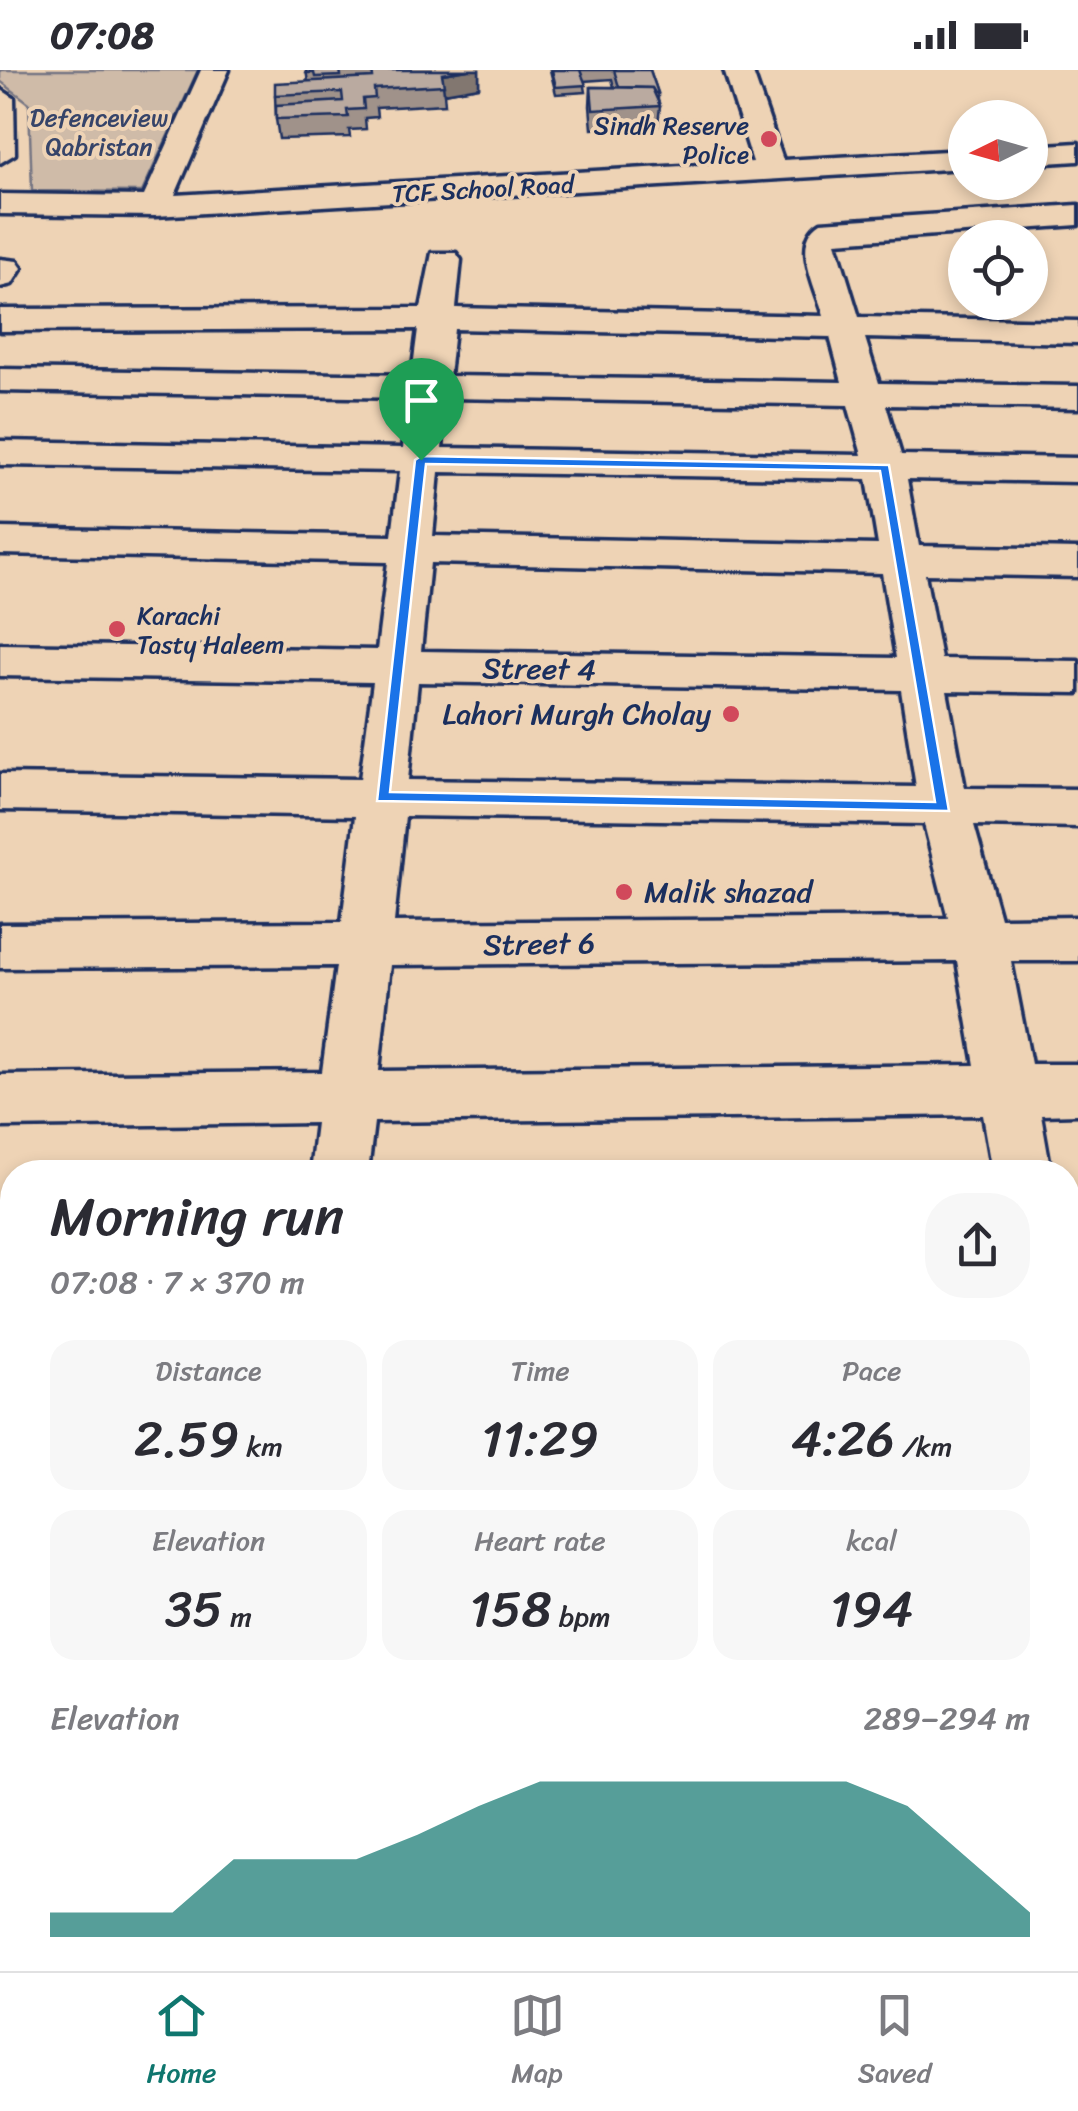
<!DOCTYPE html>
<html lang="en">
<head>
<meta charset="utf-8">
<style>
  :root { --surface:#fff; --page:#f7f7f7; --text:#2b2b33; --muted:#7c7c81; --line:#e1e1e2; --accent:#0f766e }
  body { margin:0; font-family:Sriracha,sans-serif; background:var(--page); color:var(--text); height:100vh; display:flex; flex-direction:column; font-size:38px; white-space:nowrap }
  * { box-sizing:border-box; margin:0 }
  p { font-size:32px; color:var(--muted) }
  .icon { flex:none; width:55px; height:55px; fill:none; stroke:currentColor; stroke-width:2; stroke-linecap:round; stroke-linejoin:round }
  .map { position:relative; flex:1; overflow:hidden }
  .details { position:absolute; left:0px; top:1090px; width:1080px; height:812px; display:flex; flex-direction:column; background:var(--surface); border-radius:40px 40px 0 0; box-shadow:0 5px 15px #0003 }
  .details>* { flex:none }
  .needle { width:65px; rotate:265deg }
  .tools { position:absolute; left:948px; top:30px; display:grid; gap:20px }
  .tools a { display:grid; place-items:center; width:100px; height:100px; border-radius:50%; background:var(--surface); box-shadow:0 5px 15px #0003; font-size:50px }
  .pin { position:absolute; display:grid; place-items:center; width:85px; height:85px; color:#fff; margin:-102px -42px; border-radius:50% 50% 50% 0; rotate:-45deg; box-shadow:0 0 10px #0007 }
  .pin .icon { rotate:45deg }
  .round { display:grid; place-items:center; flex:none; width:105px; height:105px; border-radius:40px; background:var(--page) }
  .summary { display:flex; align-items:center; justify-content:space-between; height:170px; padding:0 50px }
  h1 { font-size:55px; font-weight:600; line-height:75px }
  .metrics { display:grid; grid-template-columns:repeat(3,1fr); gap:15px; height:170px; padding:10px 50px }
  .metrics div { display:grid; align-content:center; border-radius:25px; background:var(--page); text-align:center }
  .metrics b { font-size:50px; font-weight:600 }
  .metrics small { font-size:28px; font-weight:400 }
  .metrics p { font-size:28px }
  .chart { height:280px; padding:20px 50px }
  .chart p { display:flex; justify-content:space-between }
  .chart svg { width:100%; height:180px; margin-top:10px; fill:var(--accent); opacity:.7 }
  .status { display:flex; justify-content:space-between; align-items:center; height:70px; padding:0 50px; background:var(--surface); direction:ltr }
  .status svg { height:28px; fill:currentColor }
  .dock { display:flex; justify-content:space-around; align-items:center; height:140px; border-top:2px solid var(--line); background:var(--surface); font-size:28px; color:var(--muted) }
  .dock a { display:grid; justify-items:center; gap:5px }
  .dock .active { color:var(--accent) }
  .map>svg:first-child { display:block }
  .green { fill:#cfbba8; stroke:#757583; stroke-width:2.5 }
  .lines { fill:none; stroke-linecap:round; stroke-linejoin:round }
  .minor-casing { stroke:#1b2f5e; stroke-width:7 }
  .minor { fill:#eed3b5; fill-rule:evenodd }
  .wall { fill:#a0928a; stroke:#1b2f5e; stroke-width:2.5 }
  .shaded-wall { fill:#827770; stroke:#1b2f5e; stroke-width:2.5 }
  .building { fill:#baaaa0; stroke:#1b2f5e; stroke-width:2.5 }
  .route { fill:#1a73e8; stroke:#fff; stroke-width:2.5; fill-rule:evenodd }
  .poi-dot { fill:#d1495b; stroke:#eed3b5; stroke-width:4 }
  .labels { text-anchor:middle; dominant-baseline:central; stroke-width:8; stroke-linejoin:round; paint-order:stroke }
  .far-park-label { font-size:25px; fill:#364469; stroke:#eed3b5 }
  .far-poi-label { font-size:25px; fill:#1b2f5e; stroke:#eed3b5; text-anchor:end }
  .far-street-label { font-size:25px; fill:#1b2f5e; stroke:#eed3b5 }
  .street-label { font-size:30px; fill:#1b2f5e; stroke:#eed3b5 }
  .poi-label { font-size:30px; fill:#1b2f5e; stroke:#eed3b5; text-anchor:end }
</style>
</head>
<body>
<div class="status"><b>07:08</b><svg viewBox="0 0 49 12"><path d="M0 12V9h3v3zM5 12V6h3v6zM10 12V3h3v9zM15 12V0h3v12zM26 1h20v11H26zM47 4h2v5h-2z"/></svg></div>
<div class="map">
<svg width="1078" height="1901" viewBox="0 0 1078 1901">
  <rect width="100%" height="100%" fill="#eed3b5"/>
  <filter id="ink" filterUnits="userSpaceOnUse"><feTurbulence type="fractalNoise" baseFrequency=".01" numOctaves="2"/><feDisplacementMap in="SourceGraphic" scale="20" xChannelSelector="R" yChannelSelector="G"/><feConvolveMatrix kernelMatrix="1 2 1 2 8 2 1 2 1" color-interpolation-filters="sRGB"/></filter>
  <g filter="url(#ink)">
    <path class="green" d="M0,0h198l-56,122 -110,-1 -3,-88 -29,-22z"/>
    <g class="lines">
      <g class="minor-casing">
        <g id="minor">
          <path d="M201,0h28l-54,125 578,-33 -29,-92h28l31,90 182,-10v18l-810,48 -155,-2v-20l144,2z"/>
          <path d="M0,19l14,9 1,56 -15,9z"/>
          <path d="M1078,73v18l-48,3v-18z"/>
          <path d="M1078,135v20l-242,17 23,75 219,4v22l-213,-5 14,45 199,3v22l-192,-3 15,50 177,3v24l-171,-3 12,67 159,3v28l-153,-3 16,85 137,2v32l-131,-2 18,97 113,1v38l-104,-2 26,93 78,-1v44h-67l20,103h47v50l-37,1 10,57h-58l-10,-57 -609,7 -6,50h-58l6,-49 -316,4v-52l322,-3 14,-106 -336,2v-44l342,-2 13,-106 -355,-6v-36l360,5 13,-97 -373,-6v-32l377,6 11,-88 -388,-8v-26l392,8 8,-65 -400,-6v-24l403,7 7,-50 -410,-7v-22l412,6 6,-46 -418,2v-22l421,-1 11,-55h24l5,7 -5,48 368,8c-8,-29 -34,-75 -3,-94zM454,259l376,8 12,45 -393,-6zM447,328l401,7 14,50 -420,-7zM439,402l428,7 11,66 -445,-9zM430,493l452,10 14,85 -475,-7zM418,612l483,8 15,97 -508,-7zM405,746l519,8 24,94 -554,4zM957,891l18,104 -596,6 11,-106z"/>
          <path d="M0,189l17,2 5,7 -10,16 -12,3z"/>
          <rect x="1068" y="1139" width="10" height="58"/>
          <path d="M12,1183v60l-12,1v-60z"/>
          <path d="M12,1335v67l-12,6v-68z"/>
          <path d="M1068,1385l10,4v71l-10,-4z"/>
          <path d="M12,1597v77l-12,5v-77z"/>
          <path d="M1068,1657l10,4v80l-10,-4z"/>
          <path d="M102,1890h92l-5,11h-92z"/>
          <path d="M332,1890h89l5,11h-89z"/>
          <path d="M825,1890h91l5,11h-91z"/>
        </g>
      </g>
      <use href="#minor" class="minor"/>
    </g>
    <g class="wall">
      <path d="M306,0h173v17l-35,6 1,11 -69,4 1,9 -12,1 1,11 -17,1 1,7 -71,2 -3,-20 -1,-24 33,-13z"/>
      <path d="M550,0h100l8,23v7l2,6 -2,19 -66,4 -2,-23 1,-19h23l-2,-8 -28,2 2,11 -30,2z"/>
    </g>
    <path class="shaded-wall" d="M468,0h11v17l-35,6 -2,-19z"/>
    <g class="building">
      <path d="M306,0h34l1,6 -26,1 -1,-4h-8z"/>
      <path d="M372,0h96l-26,4 2,11 -70,4 1,9 -12,1 1,10 -17,1 1,7 -72,2v-14l67,-4 -1,-9 -67,3v-12l98,-5z"/>
      <path d="M552,0h28l6,15 -30,2z"/>
      <path d="M614,0h36l8,23h-3l-3,-5 -33,-1z"/>
      <path d="M591,17l61,1 8,18 -67,4z"/>
    </g>
  </g>
  <path class="route" d="M421,386l468,9 60,346 -572,-10 38,-341zM426,394l454,7 55,331 -545,-10z"/>
  <g class="poi-dot">
    <circle cx="769" cy="69" r="10"/>
    <circle cx="117" cy="559" r="10"/>
    <circle cx="731" cy="644" r="10"/>
    <circle cx="624" cy="822" r="10"/>
  </g>
  <g class="labels">
    <g class="far-park-label">
      <text x="99" y="47">Defenceview<tspan x="99" dy="29">Qabristan</tspan></text>
    </g>
    <g class="far-poi-label">
      <text x="749" y="55">Sindh Reserve<tspan x="749" dy="29">Police</tspan></text>
      <text x="137" y="545" text-anchor="start">Karachi<tspan x="137" dy="29">Tasty Haleem</tspan></text>
    </g>
    <g class="far-street-label">
      <text transform="translate(483 119) rotate(-3)">TCF School Road</text>
    </g>
    <g class="street-label">
      <text transform="translate(539 599) rotate(1)">Street 4</text>
      <text transform="translate(539 874) rotate(-1)">Street 6</text>
    </g>
    <g class="poi-label">
      <text x="711" y="644">Lahori Murgh Cholay</text>
      <text x="644" y="822" text-anchor="start">Malik shazad</text>
    </g>
  </g>
</svg>
<div class="tools">
<a><svg class="needle" viewBox="-14 -14 28 28"><path d="M0-13l5 13h-10z" fill="#e53935"/><path d="M0 13l5-13h-10z" fill="#7c7c81"/></svg></a>
<a><svg class="icon" aria-label="locate" viewBox="0 0 24 24"><circle cx="12" cy="12" r="6"/><path d="M12 2v4M12 18v4M2 12h4M18 12h4"/></svg></a>
</div>
<div class="pin" style="left:421px;top:390px;background:#1e9e55"><svg class="icon" aria-label="arrive" viewBox="0 0 24 24"><path d="M6 21V4h12l-3 4 3 4H6"/></svg></div>
<section class="details">
<div class="summary"><div><h1>Morning run</h1><p>07:08 · 7 × 370 m</p></div><a class="round"><svg class="icon" aria-label="share" viewBox="0 0 24 24"><path d="M12 15V3M7 8l5-5 5 5M5 13v7h14v-7"/></svg></a></div>
<div class="metrics">
<div><p>Distance</p><b>2.59<small> km</small></b></div>
<div><p>Time</p><b>11:29</b></div>
<div><p>Pace</p><b>4:26<small> /km</small></b></div>
</div>
<div class="metrics">
<div><p>Elevation</p><b>35<small> m</small></b></div>
<div><p>Heart rate</p><b>158<small> bpm</small></b></div>
<div><p>kcal</p><b>194</b></div>
</div>
<div class="chart"><p><span>Elevation</span>289–294 m</p>
<svg viewBox="0 0 160 44" preserveAspectRatio="none"><path d="M0 44V38L10 38L20 38L30 25L40 25L50 25L60 19L70 12L80 6L90 6L100 6L110 6L120 6L130 6L140 12L150 25L160 38V44z"/></svg>
</div>
</section>
</div>
<nav class="dock">
<a class="active"><svg class="icon" aria-label="home" viewBox="0 0 24 24"><path d="M3 11l9-7 9 7M6 9v11h12V9"/></svg>Home</a>
<a><svg class="icon" aria-label="map" viewBox="0 0 24 24"><path d="M3 6l6-2 6 2 6-2v14l-6 2-6-2-6 2zM9 4v14M15 6v14"/></svg>Map</a>
<a><svg class="icon" aria-label="saved" viewBox="0 0 24 24"><path d="M7 4h10v16l-5-4-5 4z"/></svg>Saved</a>
</nav>
</body>
</html>
